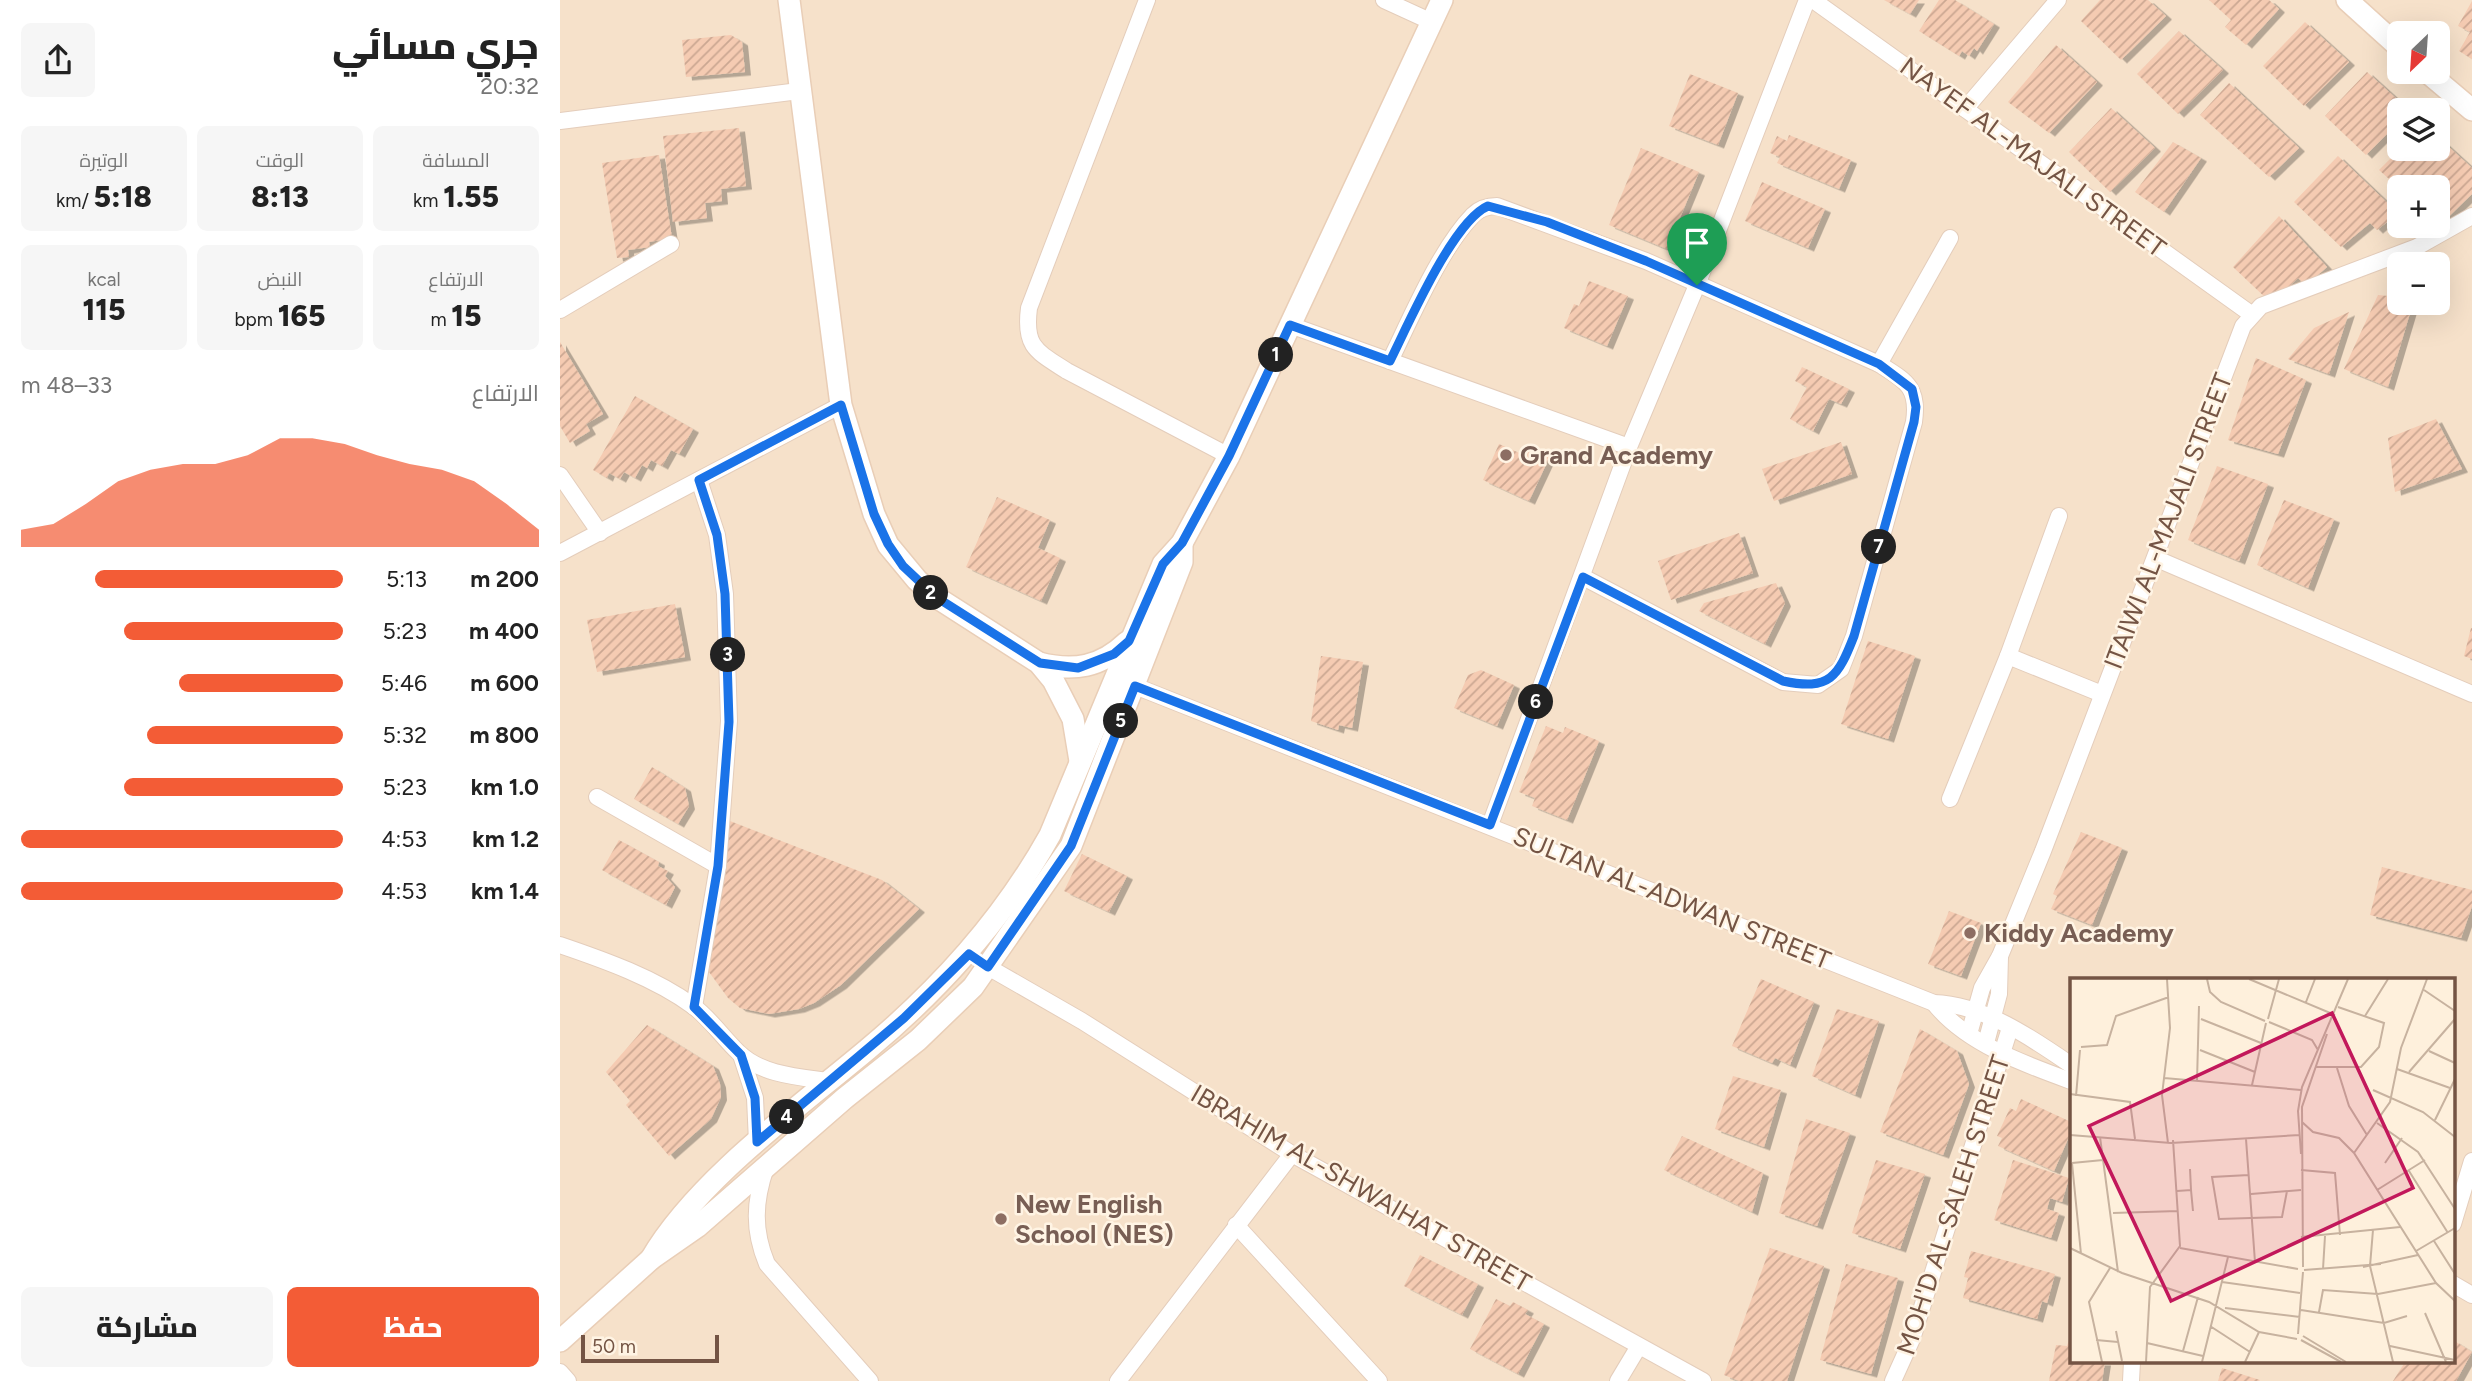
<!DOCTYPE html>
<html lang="ar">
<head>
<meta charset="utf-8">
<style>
  :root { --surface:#fff; --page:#f6f6f6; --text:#222; --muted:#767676; --accent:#f35c36 }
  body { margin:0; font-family:Figtree,Cairo,sans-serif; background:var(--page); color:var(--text); direction:rtl; height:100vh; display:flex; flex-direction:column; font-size:26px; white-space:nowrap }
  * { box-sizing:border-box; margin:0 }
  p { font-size:23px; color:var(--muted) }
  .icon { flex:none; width:38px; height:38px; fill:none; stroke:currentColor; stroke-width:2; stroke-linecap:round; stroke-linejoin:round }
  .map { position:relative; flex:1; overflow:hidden; direction:ltr }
  .sheet { display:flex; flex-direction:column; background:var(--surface); width:560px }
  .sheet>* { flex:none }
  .needle { width:46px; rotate:205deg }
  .buttons { position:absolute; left:1827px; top:21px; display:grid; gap:14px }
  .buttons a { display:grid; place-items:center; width:63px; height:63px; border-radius:10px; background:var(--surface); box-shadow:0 7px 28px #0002; font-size:35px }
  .scale { position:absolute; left:21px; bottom:18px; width:138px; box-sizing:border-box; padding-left:7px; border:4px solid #745444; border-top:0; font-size:19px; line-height:24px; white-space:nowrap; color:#745444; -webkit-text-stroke:5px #fff4e4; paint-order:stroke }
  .pin { position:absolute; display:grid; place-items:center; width:60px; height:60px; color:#fff; margin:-72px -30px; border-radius:50% 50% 50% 0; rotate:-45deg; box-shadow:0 0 7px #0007 }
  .pin .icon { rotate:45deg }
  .km { position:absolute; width:35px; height:35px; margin:-18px; border-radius:50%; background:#222; color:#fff; font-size:19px; line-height:35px; text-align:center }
  .round { display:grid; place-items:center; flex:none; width:74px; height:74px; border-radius:10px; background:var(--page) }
  .overview { display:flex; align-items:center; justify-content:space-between; height:119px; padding:0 21px }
  h1 { font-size:38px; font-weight:800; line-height:52px }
  .stats { display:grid; grid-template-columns:repeat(3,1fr); gap:10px; height:119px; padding:7px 21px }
  .stats div { display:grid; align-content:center; border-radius:10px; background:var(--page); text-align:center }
  .stats b { font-size:30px; font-weight:800 }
  .stats small { font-size:19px; font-weight:400 }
  .stats p { font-size:19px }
  .chart { height:196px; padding:14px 21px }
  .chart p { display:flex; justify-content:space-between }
  .chart svg { width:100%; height:126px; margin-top:7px; fill:var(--accent); opacity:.7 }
  .button { display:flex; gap:14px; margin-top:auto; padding:14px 21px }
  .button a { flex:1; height:80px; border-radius:10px; background:var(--accent); color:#fff; font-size:28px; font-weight:800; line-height:80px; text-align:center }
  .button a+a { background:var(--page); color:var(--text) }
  ul { padding:0 21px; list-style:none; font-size:23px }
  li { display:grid; grid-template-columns:112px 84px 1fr; align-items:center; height:52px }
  li i { height:18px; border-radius:9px; background:var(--accent) }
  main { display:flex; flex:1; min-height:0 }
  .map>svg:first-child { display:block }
  .residential { fill:#f6e1ca; fill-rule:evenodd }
  .building { fill:url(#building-hatch); filter:url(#shadow) }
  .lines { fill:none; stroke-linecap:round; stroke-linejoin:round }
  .street-casing { stroke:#e4cdbb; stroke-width:18 }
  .secondary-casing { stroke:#e9ceb7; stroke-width:24 }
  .street { stroke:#fff; stroke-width:16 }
  .secondary { stroke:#fff; stroke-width:21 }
  .route-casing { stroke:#fff; stroke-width:14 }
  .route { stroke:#1a73e8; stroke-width:9 }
  .education-dot { fill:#8d6e63; stroke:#fff4e4; stroke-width:2.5 }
  .labels { text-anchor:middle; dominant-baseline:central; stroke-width:5; stroke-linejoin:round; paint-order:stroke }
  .street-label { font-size:26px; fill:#745444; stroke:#fff4e4 }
  .education-label { font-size:26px; font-weight:bold; fill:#785e54; stroke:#fff4e4; text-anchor:start }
  .inset-road { fill:none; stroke:#c7b29f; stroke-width:2 }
  .view { fill:#c2185b; fill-opacity:0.15; stroke:#c2185b; stroke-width:3.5 }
  .inset-edge { fill:none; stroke:#745444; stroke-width:3.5 }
</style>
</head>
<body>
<main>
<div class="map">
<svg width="1912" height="1381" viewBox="0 0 1912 1381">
  <defs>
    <pattern id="building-hatch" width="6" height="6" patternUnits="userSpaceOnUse" patternTransform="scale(1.75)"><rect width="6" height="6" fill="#f5cbb2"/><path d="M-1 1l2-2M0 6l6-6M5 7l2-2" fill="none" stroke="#cba792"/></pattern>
    <filter id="shadow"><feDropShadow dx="6" dy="3.5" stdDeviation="0" flood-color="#0004"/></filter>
  </defs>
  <rect width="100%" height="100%" fill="#fef0dc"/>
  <path class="residential" d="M0,0h1912v1381h-1912zM1839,33h39v39h-39zM1839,110h39v39h-39zM1839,187h39v39h-39zM1839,264h39v39h-39zM1511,980h382v382h-382z"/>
  <g class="building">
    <path d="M1324,0h35l-9,14z"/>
    <path d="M1379,0h16l39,24 -17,27 -3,-3 -5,8 -7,-5 -3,5 -40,-25z"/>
    <path d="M1540,0h48l18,16 -45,44 -40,-39z"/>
    <path d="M1649,0h60l10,9 -33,36 -21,-18 6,-7z"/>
    <path d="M1912,1v58l-13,-8 11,-19 -12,-6z"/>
    <path d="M1745,22l44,40 -45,44 -41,-40z"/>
    <path d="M1619,31l44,39 -45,44 -41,-40z"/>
    <path d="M171,35l11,7 3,30 -59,5 -4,-37z"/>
    <path d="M1496,45l41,37 -48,51 -41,-31z"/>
    <path d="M1807,72l42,38h-10v12l-33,33 -41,-39z"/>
    <path d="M1130,74l48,19 -20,52 -49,-19z"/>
    <path d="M1669,83l70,65 -30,29 -69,-62z"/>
    <path d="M1551,108l44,40 -45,44 -41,-40z"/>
    <path d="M179,128l7,58 -25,3 1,12 -17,2 2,15 -34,4 -10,-86z"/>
    <path d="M1229,135l62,25 -12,29 -62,-26 3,-6 -10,-4 7,-17 10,5z"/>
    <path d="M1878,137l34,31v26l-32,31 -2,-38h-40l-19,-17 21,-21h38z"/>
    <path d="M1613,142l28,16 -37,54 -29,-20z"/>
    <path d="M1081,148l58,24 -32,77 -58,-24z"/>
    <path d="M99,155l13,83 -23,4 1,5 -22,3 1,7 -12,1 -15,-95z"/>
    <path d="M1778,156l60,57 -21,17 -7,-7 -29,24 -47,-45z"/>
    <path d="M1202,182l63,27 -17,39 -63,-27z"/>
    <path d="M1719,216l48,51 -21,18 -8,-7 -19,18 -10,5 -36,-34z"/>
    <path d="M1029,281l39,15 -21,50 -43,-18 10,-24 5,2z"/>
    <path d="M1818,295l21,2v6h14l-25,84 -44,-18z"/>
    <path d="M1789,312l-20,62 -41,-15 26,-31z"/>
    <path d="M0,342l43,72 -17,10 4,7 -20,12 -10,-17z"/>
    <path d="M1696,358l50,22 -28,74 -50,-14z"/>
    <path d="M1242,367l47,22 -8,15 -12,-5 -16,32 -23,-12 17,-32 -12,-6z"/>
    <path d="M75,396l58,33 -14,25 -8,-4 -9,16 -11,-6 -4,8 -5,-3 -7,13 -11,-6 -4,7 -11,-6 -2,5 -14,-8z"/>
    <path d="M1876,419l26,50 -67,23 -7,-54z"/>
    <path d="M1281,442l11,32 -78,27 -12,-32z"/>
    <path d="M939,444l25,11 4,-9 22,10 -21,45 -46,-21z"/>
    <path d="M1657,466l51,18 -29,77 -51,-21z"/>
    <path d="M437,497l53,23 -12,28 22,10 -19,43 -75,-34z"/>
    <path d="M1724,500l50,19 -26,69 -51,-23z"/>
    <path d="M1179,533l14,40 -82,27 -13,-39z"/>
    <path d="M1216,583l9,20 -20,41 -66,-33 5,-8z"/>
    <path d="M115,604l10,53 -88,15 -10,-52z"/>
    <path d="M1911,628h1v31l-8,-3z"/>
    <path d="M1308,641l47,15 -27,83 -47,-15z"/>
    <path d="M761,656l42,6 -11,66 -13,-3 -1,5 -27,-9z"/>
    <path d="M921,670l33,15 -17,41 -43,-18 14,-33z"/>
    <path d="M986,726l17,7 2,-6 34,14 -32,79 -35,-14 3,-8 -16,-6z"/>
    <path d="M92,767l33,21 4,18 -11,18 -44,-25z"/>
    <path d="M170,821l152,59 37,29 -78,76 -27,18 -15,6 -30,5 -29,-6 -12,-10 -19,-26z"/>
    <path d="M1521,832l41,16 -30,77 -41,-16 6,-13 -4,-2z"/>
    <path d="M59,840l40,22 -1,4 10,5 -3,5 10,11 -9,18 -64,-35z"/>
    <path d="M522,854l45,22 -18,36 -45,-21z"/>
    <path d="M1822,867l90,23v16l-11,32 -91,-23z"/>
    <path d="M1389,911l32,12 -20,53 -33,-12z"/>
    <path d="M1201,979l53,23 -24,63 -15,-7 -3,5 -40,-17z"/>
    <path d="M1277,1009l42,12 -24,74 -43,-19z"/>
    <path d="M87,1025l66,41 7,18 1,13 -10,22 -42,37 -43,-51 4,-4 -24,-29z"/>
    <path d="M1360,1029l37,22 12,33 -26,71 -63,-23z"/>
    <path d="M1173,1076l48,14 -17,57 -49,-18z"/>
    <path d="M1461,1099l50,23v10l-17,39 -56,-25 4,-8 -5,-2 13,-28 6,3z"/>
    <path d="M1246,1119l44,14 -33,93 -38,-13z"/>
    <path d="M1122,1136l81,37 -11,39 -88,-42z"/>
    <path d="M1316,1160l49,14 -25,75 -48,-16z"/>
    <path d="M1453,1160l56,18 -7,24 -12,-4 -3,11 12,4 -8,25 -57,-18z"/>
    <path d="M1210,1248l54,18 -37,115h-48l-15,-6z"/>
    <path d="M1411,1251l84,23 -8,29 -5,-2 -5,18 -74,-21 5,-20 -4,-1z"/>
    <path d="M860,1255l58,29 -16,31 -58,-29z"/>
    <path d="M1286,1264l52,14 -27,96 -51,-14z"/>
    <path d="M936,1299l14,7 3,-4 15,8 -3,4 19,10 -26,50 -48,-25z"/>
    <path d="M1511,1334v28h34l-3,19h-53l7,-36 11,1z"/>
    <path d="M1893,1340l19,12 -16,29h-63l12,-19h48z"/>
    <path d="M1662,1368l38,12 -1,1h-41z"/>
  </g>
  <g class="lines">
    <g class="street-casing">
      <g id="street">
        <path d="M587,0l-118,308c-5,39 7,43 38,63l162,85"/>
        <path d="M824,0l48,22"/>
        <path d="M1253,0l438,314"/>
        <path d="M1405,109l93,-109"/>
        <path d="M0,121l239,-30"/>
        <path d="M0,310l111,-66"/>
        <path d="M730,325l339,122"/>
        <path d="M830,361c21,-43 50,-112 83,-146 7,-7 15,-9 24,-9l149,55 233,103c27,17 40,23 35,58l-60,214 -13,33 -23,16 -35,-3 -200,-105"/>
        <path d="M1319,364l71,-126"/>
        <path d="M0,475l40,58"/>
        <path d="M1499,516l-51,140 94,38"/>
        <path d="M0,553l281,-148"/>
        <path d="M1597,559l315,135"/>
        <path d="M575,686l799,317c48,1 98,35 137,62"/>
        <path d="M37,797l121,69"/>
        <path d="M1390,799l58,-143"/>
        <path d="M930,825l139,-378 68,-162 110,-285"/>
        <path d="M0,945c44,15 95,33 133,61 17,12 30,32 45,46 23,23 61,25 91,29"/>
        <path d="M428,967l94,54 210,133 411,227"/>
        <path d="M1374,1003c31,40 90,61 137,78"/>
        <path d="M134,1007l24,-141 11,-145 -4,-127 -8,-59 -18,-55"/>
        <path d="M1409,1034l13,-46 18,-32 43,-105 200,-525 18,-20 156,-59 55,-31"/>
        <path d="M1426,1043l13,-49 1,-38"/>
        <path d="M181,1055l14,43 2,44"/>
        <path d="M206,1167c-12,35 -13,63 1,97l103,117"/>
        <path d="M1893,1224l19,-63"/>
        <path d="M676,1225l143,156"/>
        <path d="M1893,1284l19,11"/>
        <path d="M0,1372l8,9"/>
        <path d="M558,1381l174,-227"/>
        <path d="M1058,1381l21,-35"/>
        <path d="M1333,1381l19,-42 98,-311"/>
        <path d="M1571,1381l1,-19"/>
      </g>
    </g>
    <g class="secondary-casing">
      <g id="secondary">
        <path d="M229,0l52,405 33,109 14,31 29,35 19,17 103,66 14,17 20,39 7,42"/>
        <path d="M1787,0l52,47"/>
        <path d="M1867,72l45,38"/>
        <path d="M479,663c35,9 62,4 88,-21"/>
        <path d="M91,1259c45,-78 148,-152 217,-210 73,-61 136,-131 182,-214l113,-271 19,-21 47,-87 213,-456"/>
        <path d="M0,1341l91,-82 46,-32 148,-129 73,-58 55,-53 98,-141 111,-284v-19"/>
      </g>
    </g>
    <use href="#street" class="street"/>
    <use href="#secondary" class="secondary"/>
  </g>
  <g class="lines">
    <g class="route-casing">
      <path id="route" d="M928,206l59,16 99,39 233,103 33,25 4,18 -2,15 -60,214c-16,41 -24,55 -71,45l-200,-104 -93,248 -355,-139 -64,160 -83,121 -19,-13 -65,64 -147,124 -2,-44 -14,-43 -47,-48 24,-141 11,-144 -4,-128 -8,-59 -18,-55 142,-75 33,109 14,30 15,22 33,31 104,66 38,5 36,-14 15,-13 34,-77 19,-21 47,-87 61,-131 100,36c18,-36 63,-140 98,-155z"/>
    </g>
    <use href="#route" class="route"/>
  </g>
  <g class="education-dot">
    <circle cx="946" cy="455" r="7"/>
    <circle cx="1410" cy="933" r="7"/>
    <circle cx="441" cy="1219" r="7"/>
  </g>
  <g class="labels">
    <g class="street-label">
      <text transform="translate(1473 157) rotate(36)">NAYEF AL-MAJALI STREET</text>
      <text transform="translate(1608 521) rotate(-69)">ITAIWI AL-MAJALI STREET</text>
      <text transform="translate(1112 898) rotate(22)">SULTAN AL-ADWAN STREET</text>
      <text transform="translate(801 1188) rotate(30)">IBRAHIM AL-SHWAIHAT STREET</text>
      <text transform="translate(1393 1205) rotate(-72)">MOH'D AL-SALEH STREET</text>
    </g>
    <g class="education-label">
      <text x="960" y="455">Grand Academy</text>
      <text x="1424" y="933">Kiddy Academy</text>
      <text x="455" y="1204">New English<tspan x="455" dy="30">School (NES)</tspan></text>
    </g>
  </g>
  <g transform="translate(1510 978)">
    <rect width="385" height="385" fill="#fef0dc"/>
    <path class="inset-road" d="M97,1l3,49 -8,67 6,48M137,1l3,13 11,10 44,19M179,1l86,36M354,12l31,21M236,24l9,-23M295,38l23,-37M131,41l60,24M198,41l11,-40M199,44l43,18 6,10M11,69l26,-2 9,-29 53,-19M130,72l55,22M359,73l26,12M245,89h46l18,-20 5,-24 -46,-16M267,90l12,38 18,29M327,91l53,19M339,94l46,-53M94,100l137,12M127,103l2,-75M182,107l14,-62M303,112l50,22 32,25M0,116l60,8 5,37M6,118l4,-46M365,142l20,-41M232,144l11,10 26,6 15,15 82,130 19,18M307,145l41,29 37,57M0,157l101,8 129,-8M30,159l18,135M176,161l9,123M284,175l36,-51 11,-54 26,-69M231,176l-3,-43 4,-24 46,-108M2,185l9,91M2,185l31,-3M315,185l17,-25M120,191l1,21M231,192l34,3 5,62M339,193l39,62M179,197l-37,2 7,42 63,-2 5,-26M307,212l48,-30M107,213l14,-1 2,21M181,216l50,-4M43,235l65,-2M303,252l-3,36 23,96M231,259l99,-10M364,263l21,33M0,270l52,25 87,29 50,30 38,7M110,270l118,21M346,273l39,-23M233,289l-1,-160 25,-73M293,289l55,-12M253,291l2,-33M234,292l77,-6M152,304l78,11M155,330l75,9M231,332l83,13 23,-7M249,334l4,-22 55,4 58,-11M355,335l21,49M140,348l40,26M46,353l6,30M228,356l5,-62M233,358l43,26M26,362l22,2M231,362l40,22M77,365l56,13M320,368l65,14M113,373l15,-54M32,384l-13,-60 21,-34M76,384l4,-75 30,-41 -7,-106M132,384l26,-105M175,384l14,-30"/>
    <path class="view" d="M262,35l81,175 -242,113 -82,-175z"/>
    <rect width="385" height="385" class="inset-edge"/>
  </g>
</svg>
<div class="buttons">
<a><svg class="needle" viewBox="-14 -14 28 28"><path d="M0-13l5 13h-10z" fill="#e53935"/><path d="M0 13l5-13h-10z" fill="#767676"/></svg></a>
<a><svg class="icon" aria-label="layers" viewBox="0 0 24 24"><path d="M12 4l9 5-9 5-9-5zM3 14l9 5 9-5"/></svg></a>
<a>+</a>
<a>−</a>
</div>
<div class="scale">50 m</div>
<div class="pin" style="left:1137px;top:285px;background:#1e9e55"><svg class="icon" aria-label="arrive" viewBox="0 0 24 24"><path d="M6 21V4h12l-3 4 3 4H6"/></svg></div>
<b class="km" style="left:716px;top:355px">1</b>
<b class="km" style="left:371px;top:593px">2</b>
<b class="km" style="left:168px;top:655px">3</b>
<b class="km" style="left:227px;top:1117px">4</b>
<b class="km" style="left:561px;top:721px">5</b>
<b class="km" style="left:976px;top:702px">6</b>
<b class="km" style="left:1319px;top:547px">7</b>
</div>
<section class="sheet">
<div class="overview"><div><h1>جري مسائي</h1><p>20:32</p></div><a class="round"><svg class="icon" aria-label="share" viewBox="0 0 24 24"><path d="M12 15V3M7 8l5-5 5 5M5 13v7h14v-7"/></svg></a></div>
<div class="stats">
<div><p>المسافة</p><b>1.55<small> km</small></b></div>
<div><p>الوقت</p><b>8:13</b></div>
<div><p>الوتيرة</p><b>5:18<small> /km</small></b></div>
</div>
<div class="stats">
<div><p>الارتفاع</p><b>15<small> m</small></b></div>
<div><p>النبض</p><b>165<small> bpm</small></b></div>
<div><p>kcal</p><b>115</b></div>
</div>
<div class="chart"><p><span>الارتفاع</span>33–48 m</p>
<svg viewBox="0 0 160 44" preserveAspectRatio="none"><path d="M0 44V38L10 36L20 29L30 21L40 17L50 15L60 15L70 12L80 6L90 6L100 8L110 12L120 15L130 17L140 21L150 29L160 38V44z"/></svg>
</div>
<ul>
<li><b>200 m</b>5:13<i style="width:77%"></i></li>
<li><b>400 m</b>5:23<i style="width:68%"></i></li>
<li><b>600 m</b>5:46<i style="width:51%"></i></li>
<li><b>800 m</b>5:32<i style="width:61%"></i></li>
<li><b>1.0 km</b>5:23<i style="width:68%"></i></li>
<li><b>1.2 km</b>4:53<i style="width:100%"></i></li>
<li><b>1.4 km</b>4:53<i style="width:100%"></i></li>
</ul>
<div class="button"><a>حفظ</a><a>مشاركة</a></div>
</section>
</main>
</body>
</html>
